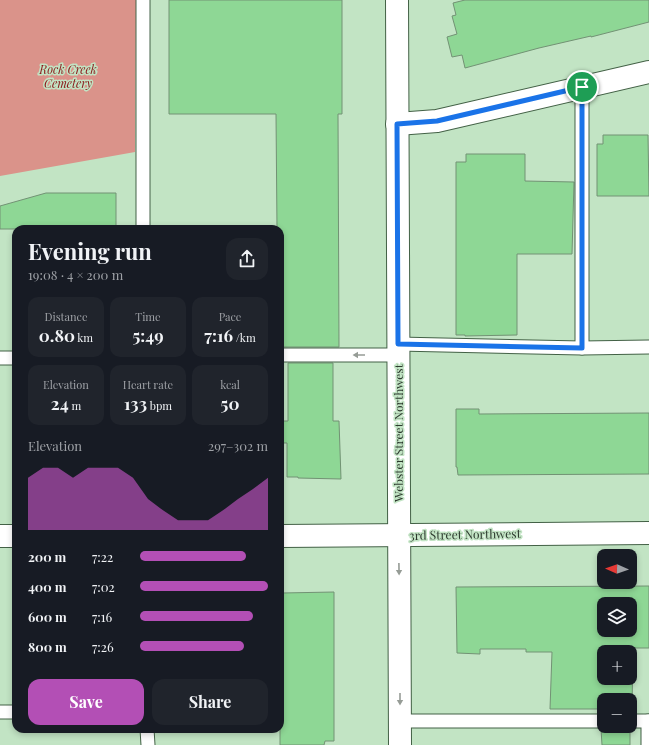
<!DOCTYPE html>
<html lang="en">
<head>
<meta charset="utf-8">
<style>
  :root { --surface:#171b24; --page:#20242c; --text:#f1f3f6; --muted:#9ea1a6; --accent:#b34fb5 }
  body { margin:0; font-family:"Playfair Display",serif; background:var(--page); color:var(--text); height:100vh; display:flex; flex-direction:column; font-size:15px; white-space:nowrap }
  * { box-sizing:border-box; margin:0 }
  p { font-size:13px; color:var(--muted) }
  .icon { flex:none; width:22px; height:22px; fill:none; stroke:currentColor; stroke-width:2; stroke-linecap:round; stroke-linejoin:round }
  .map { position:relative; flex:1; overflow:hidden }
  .drawer { position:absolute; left:12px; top:225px; width:272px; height:508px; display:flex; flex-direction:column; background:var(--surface); border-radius:12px; box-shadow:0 2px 6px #0003 }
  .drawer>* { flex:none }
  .needle { width:26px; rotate:272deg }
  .buttons { position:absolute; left:597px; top:549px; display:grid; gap:8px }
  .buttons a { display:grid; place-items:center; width:40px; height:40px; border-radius:8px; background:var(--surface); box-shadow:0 2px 6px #0003; font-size:20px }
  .pin { position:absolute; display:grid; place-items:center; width:34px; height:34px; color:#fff; margin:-17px; border:2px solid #fff; border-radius:50%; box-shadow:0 1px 4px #0007 }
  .round { display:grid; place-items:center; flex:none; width:42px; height:42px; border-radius:12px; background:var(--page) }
  .overview { display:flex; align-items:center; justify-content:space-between; height:68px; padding:0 16px }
  h1 { font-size:22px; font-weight:700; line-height:30px }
  .stats { display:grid; grid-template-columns:repeat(3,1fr); gap:6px; height:68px; padding:4px 16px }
  .stats div { display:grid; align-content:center; border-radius:10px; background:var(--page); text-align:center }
  .stats b { font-size:17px; font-weight:700 }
  .stats small { font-size:11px; font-weight:400 }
  .stats p { font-size:11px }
  .chart { height:112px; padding:8px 16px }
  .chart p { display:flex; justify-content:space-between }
  .chart svg { width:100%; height:72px; margin-top:4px; fill:var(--accent); opacity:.7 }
  .primary-button { display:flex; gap:8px; margin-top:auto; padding:8px 16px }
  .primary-button a { flex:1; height:46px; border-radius:12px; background:var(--accent); color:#fff; font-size:16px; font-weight:700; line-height:46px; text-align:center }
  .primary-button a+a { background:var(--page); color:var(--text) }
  ul { padding:0 16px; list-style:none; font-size:13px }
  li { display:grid; grid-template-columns:64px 48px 1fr; align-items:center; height:30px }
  li i { height:10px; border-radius:5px; background:var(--accent) }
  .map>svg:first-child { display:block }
  .green { fill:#da938a }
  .building { fill:#8ed795; stroke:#729274; fill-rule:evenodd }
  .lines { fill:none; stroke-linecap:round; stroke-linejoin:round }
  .lane-casing { stroke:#436146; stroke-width:15 }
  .street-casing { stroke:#436146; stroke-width:24 }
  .lane { stroke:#fff; stroke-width:13 }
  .street { stroke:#fff; stroke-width:22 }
  .oneway { fill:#969c96 }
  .route-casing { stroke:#fff; stroke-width:8 }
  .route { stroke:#1a73e8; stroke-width:5 }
  .labels { text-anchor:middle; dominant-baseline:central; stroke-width:3; stroke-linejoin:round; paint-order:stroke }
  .park-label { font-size:12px; font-style:italic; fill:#8a1819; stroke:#c2e4c4 }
  .street-label { font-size:12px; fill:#2d3a2e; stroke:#c2e4c4 }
</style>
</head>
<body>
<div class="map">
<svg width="649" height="745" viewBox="0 0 649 745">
  <rect width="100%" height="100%" fill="#c2e4c4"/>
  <path class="green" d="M0,0h136l-1,152 -135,24z"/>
  <g class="building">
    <path d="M169,0h173v114h-4l1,233h-59v-118h-3l-1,-115h-107z"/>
    <path d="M465,0h184v22l-58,15v-1l-52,12 -74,20 -3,-13 -10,2 -5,-20 10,-3 -5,-18 4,-1 -3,-12z"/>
    <path d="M603,135h45l1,61h-52v-52h6z"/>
    <path d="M466,154h59v27l49,1 -2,72h-55v81l-52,1v-1h-9v-173h10z"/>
    <path d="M46,193h70v36h-116v-23z"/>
    <path d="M288,363h45v58h6l2,58 -43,-1v-1h-11v-34h-6v-22h7z"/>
    <path d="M456,409h23v5l170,-1v61l-191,1 -1,-8h-1z"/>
    <path d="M649,586v62h-16l-1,61h-2v-9h-26v13h-3v-4h-51l2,-57h-26v-3h-46v5l-23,-1 -1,-66zM604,604h26v26h-26zM604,652h26v26h-26z"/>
    <path d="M334,592v149h-9l-1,4h-44v-151l2,1v-2z"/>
    <path d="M610,726h14l6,3v16h-28l-1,-16 7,-1z"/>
  </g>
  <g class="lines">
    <g class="lane-casing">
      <g id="lane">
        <path d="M143,0v229"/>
        <path d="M582,87v261"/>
        <path d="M398,344l184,4 67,-1"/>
        <path d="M280,355h118"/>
        <path d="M0,358h16"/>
        <path d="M0,712h16"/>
        <path d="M400,721h204"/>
        <path d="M630,721h19"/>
        <path d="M147,729l1,16"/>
        <path d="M648,745v-24"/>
      </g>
    </g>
    <g class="street-casing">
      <g id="street">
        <path d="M397,0l3,745"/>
        <path d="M397,124l40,-3 212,-49"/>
        <path d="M0,536h16"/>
        <path d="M280,536l369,-3"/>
      </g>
    </g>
    <use href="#lane" class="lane"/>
    <use href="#street" class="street"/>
  </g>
  <defs><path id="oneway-solid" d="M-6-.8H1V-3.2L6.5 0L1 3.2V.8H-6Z"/></defs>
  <g class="oneway">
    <use href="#oneway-solid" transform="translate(359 355) rotate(180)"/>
    <use href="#oneway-solid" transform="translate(399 569) rotate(89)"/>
    <use href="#oneway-solid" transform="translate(400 699) rotate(90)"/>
  </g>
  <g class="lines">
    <g class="route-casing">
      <path id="route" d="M582,87v261l-184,-4 -1,-220 40,-3z"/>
    </g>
    <use href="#route" class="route"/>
  </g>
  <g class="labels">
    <g class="park-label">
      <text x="68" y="69">Rock Creek<tspan x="68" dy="14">Cemetery</tspan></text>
    </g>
    <g class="street-label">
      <text transform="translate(398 433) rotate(-90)">Webster Street Northwest</text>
      <text transform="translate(465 534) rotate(-1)">3rd Street Northwest</text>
    </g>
  </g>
</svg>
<div class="buttons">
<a><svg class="needle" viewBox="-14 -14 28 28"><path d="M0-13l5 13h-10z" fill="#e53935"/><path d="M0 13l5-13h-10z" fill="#9ea1a6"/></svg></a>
<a><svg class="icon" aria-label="layers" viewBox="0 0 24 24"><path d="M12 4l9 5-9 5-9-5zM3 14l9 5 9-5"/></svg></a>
<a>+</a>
<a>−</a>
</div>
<div class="pin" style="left:582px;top:87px;background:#1e9e55"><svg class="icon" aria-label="arrive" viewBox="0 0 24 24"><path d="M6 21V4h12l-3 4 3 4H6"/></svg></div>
<section class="drawer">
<div class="overview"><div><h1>Evening run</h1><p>19:08 · 4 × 200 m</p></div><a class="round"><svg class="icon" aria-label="share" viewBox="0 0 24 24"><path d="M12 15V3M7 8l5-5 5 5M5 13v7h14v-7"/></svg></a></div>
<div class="stats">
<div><p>Distance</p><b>0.80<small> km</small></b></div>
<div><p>Time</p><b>5:49</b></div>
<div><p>Pace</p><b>7:16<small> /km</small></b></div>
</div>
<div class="stats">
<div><p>Elevation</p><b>24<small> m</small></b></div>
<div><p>Heart rate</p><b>133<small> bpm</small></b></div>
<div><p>kcal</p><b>50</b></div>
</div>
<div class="chart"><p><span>Elevation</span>297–302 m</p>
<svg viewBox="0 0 160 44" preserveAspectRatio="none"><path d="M0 44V12L10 6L20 6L30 12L40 6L50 6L60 6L70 12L80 25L90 32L100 38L110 38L120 38L130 32L140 25L150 19L160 12V44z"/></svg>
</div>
<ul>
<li><b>200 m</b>7:22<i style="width:83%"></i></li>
<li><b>400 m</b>7:02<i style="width:100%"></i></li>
<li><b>600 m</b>7:16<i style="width:88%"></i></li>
<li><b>800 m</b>7:26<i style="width:81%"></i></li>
</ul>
<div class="primary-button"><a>Save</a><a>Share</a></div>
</section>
</div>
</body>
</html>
